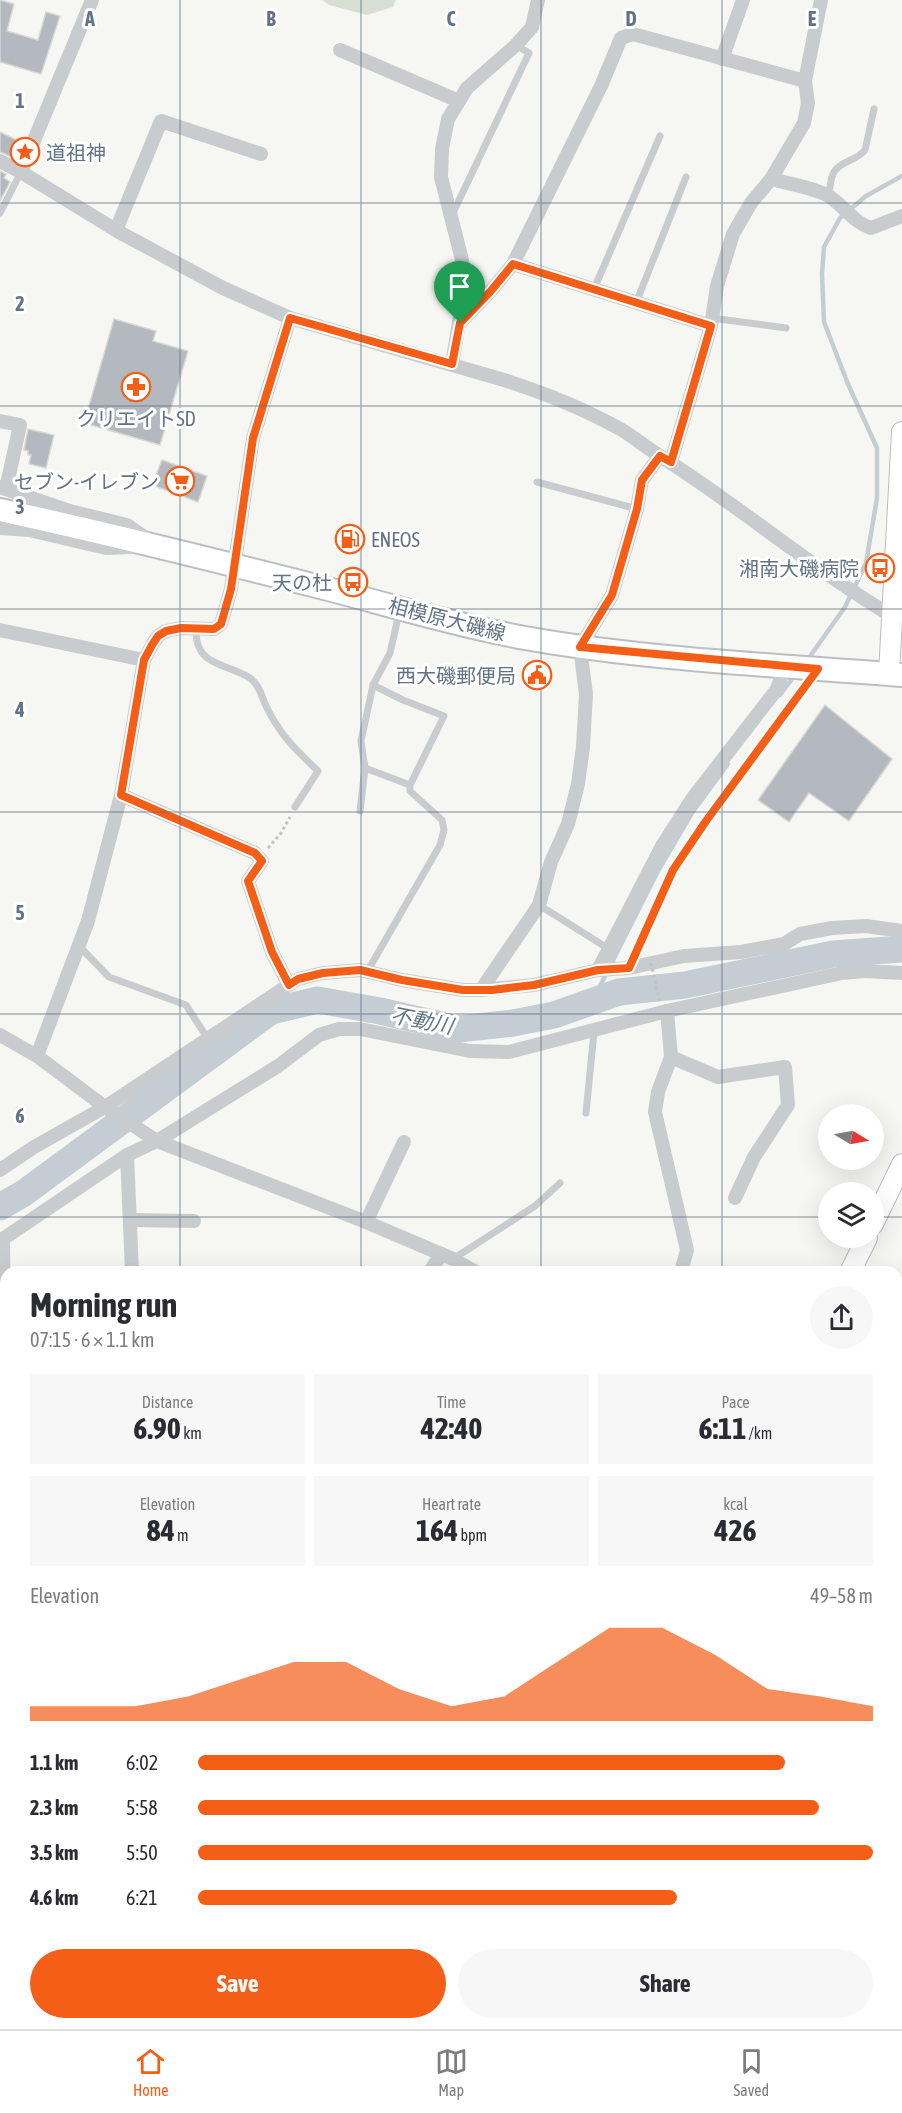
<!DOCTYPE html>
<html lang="en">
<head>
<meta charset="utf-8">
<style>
  :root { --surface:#fff; --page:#f7f7f7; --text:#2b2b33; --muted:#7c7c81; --line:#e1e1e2; --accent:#f45e16 }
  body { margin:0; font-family:"Asap Condensed","Noto Sans JP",sans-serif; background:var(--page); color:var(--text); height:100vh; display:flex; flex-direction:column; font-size:22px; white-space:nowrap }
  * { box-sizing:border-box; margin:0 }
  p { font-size:20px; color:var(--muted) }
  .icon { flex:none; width:33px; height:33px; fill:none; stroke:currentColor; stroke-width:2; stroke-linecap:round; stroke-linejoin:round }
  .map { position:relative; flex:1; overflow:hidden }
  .drawer { position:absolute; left:0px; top:1266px; width:903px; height:764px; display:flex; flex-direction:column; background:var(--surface); border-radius:18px 18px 0 0; box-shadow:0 6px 24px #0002 }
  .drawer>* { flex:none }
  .needle { width:39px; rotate:100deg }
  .tools { position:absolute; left:818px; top:1104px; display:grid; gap:12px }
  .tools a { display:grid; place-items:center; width:66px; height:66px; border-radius:50%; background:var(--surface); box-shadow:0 6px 24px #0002; font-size:30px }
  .pin { position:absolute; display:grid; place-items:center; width:51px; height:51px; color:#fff; margin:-62px -26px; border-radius:50% 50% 50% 0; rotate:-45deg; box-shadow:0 0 6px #0007 }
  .pin .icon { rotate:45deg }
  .round { display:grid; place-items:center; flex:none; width:63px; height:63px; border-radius:32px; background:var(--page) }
  .headline { display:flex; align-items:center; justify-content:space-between; height:102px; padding:0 30px }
  h1 { font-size:33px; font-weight:700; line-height:45px }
  .figures { display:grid; grid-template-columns:repeat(3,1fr); gap:9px; height:102px; padding:6px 30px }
  .figures div { display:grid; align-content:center; border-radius:0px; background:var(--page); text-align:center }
  .figures b { font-size:30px; font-weight:700 }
  .figures small { font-size:16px; font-weight:400 }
  .figures p { font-size:16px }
  .chart { height:168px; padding:12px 30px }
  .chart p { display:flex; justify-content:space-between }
  .chart svg { width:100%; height:108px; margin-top:6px; fill:var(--accent); opacity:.7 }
  .cta { display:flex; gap:12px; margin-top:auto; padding:12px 30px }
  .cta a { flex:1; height:69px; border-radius:36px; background:var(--accent); color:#fff; font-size:24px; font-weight:700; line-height:69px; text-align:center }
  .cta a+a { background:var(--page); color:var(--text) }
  ul { padding:0 30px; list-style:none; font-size:20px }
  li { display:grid; grid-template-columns:96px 72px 1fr; align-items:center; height:45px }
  li i { height:15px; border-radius:8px; background:var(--accent) }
  .tab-bar { display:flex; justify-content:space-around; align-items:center; height:84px; border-top:2px solid var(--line); background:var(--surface); font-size:16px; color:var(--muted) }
  .tab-bar a { display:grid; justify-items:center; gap:3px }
  .tab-bar .current { color:var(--accent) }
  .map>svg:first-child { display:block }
  .green { fill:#d7dfd3 }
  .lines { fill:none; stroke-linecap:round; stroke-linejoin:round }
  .stream { stroke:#c4cdd3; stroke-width:4.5 }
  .river { stroke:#c4cdd3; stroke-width:27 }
  .building { fill:#b3b9bf; stroke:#d8d8d5; stroke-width:1.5 }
  .secondary-casing { stroke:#babec4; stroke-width:22 }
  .primary-casing { stroke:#bbbec2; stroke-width:26 }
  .path { stroke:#c2c3c5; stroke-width:3; stroke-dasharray:3 3; stroke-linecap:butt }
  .lane { stroke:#c9cccf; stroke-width:7 }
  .street { stroke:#c9cccf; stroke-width:14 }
  .secondary { stroke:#fff; stroke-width:20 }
  .primary { stroke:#fff; stroke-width:22 }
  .path-bridge { stroke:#c2c3c5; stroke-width:3; stroke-dasharray:3 3; stroke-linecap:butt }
  .route-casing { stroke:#fff; stroke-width:12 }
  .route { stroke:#f45e16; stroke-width:8 }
  .grid { fill:none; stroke:#637387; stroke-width:1.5; stroke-opacity:0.55 }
  .labels { text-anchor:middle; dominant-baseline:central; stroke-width:6; stroke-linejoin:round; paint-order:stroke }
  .poi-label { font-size:20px; fill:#637387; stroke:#fff; text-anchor:end }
  .street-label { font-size:20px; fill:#637387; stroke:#fff }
  .water-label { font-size:21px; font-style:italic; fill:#5f7683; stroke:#fff }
  .grid-label { font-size:20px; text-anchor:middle; font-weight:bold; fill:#637387; stroke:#fff; stroke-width:6; stroke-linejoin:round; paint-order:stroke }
</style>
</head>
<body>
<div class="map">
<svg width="902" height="2029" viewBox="0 0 902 2029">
  <rect width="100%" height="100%" fill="#f6f7f3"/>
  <path class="green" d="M322,0h74l-3,7 -26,8 -38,-10z"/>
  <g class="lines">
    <g class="stream">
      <path d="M806,662l39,-55 21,-44 11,-65v-50l-29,-64 -24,-62 -2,-48 2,-27 16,-29 26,-22 36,-20"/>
      <path d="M780,695l15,-20"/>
      <path d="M592,1002l66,-131 34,-58 36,-49"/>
    </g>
    <path class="river" d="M0,1207l24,-14 247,-182 47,-11 62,11 78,18 55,-6 41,-8 65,-23 66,-7 148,-31 69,-5"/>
  </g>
  <g class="building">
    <path d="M0,0l14,4 -7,27 31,9 8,-28 14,4 -19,58 -41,-12z"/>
    <path d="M0,132l21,10 -7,16 -14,-6z"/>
    <path d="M0,171l6,3 -2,4 6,4 -10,19z"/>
    <path d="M114,319l42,12 -3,10 35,10 -28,94 -76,-22z"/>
    <path d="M28,429l26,6 -8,33 -17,-4 2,-9h-3v-4l-4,-1z"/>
    <path d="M162,460l45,16 -9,26 -46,-17z"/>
    <path d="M825,705l67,54 -43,62 -40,-28 -20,29 -31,-22z"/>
  </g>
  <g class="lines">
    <g class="secondary-casing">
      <g id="secondary">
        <path d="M889,674l13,-242"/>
        <path d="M873,1224l29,-60"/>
        <path d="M850,1272l17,-34"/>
        <path d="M897,1482l5,2"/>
        <path d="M642,2029l1,-5"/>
      </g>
    </g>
    <g class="primary-casing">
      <path id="primary" d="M0,510c111,24 222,52 332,80 64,17 128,36 193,48 124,22 251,27 377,37"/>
    </g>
    <g class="path">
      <path d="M268,848l13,-15 9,-16"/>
      <path d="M636,952l37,-82 33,-49 101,-135"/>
      <path d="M0,1664l6,-1"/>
    </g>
    <g class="lane">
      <path d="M829,196c1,-7 1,-18 5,-24 6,-11 23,-11 31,-22l9,-41"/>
      <path d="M0,213l21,-41"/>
      <path d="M452,215l77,-162 -13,-8"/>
      <path d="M594,289l66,-153"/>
      <path d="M636,303l50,-126"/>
      <path d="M712,318l74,10"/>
      <path d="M537,482l100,27"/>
      <path d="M196,630c-1,37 31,33 54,48 9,6 12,19 16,28 14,29 29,43 52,65l-23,36"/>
      <path d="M365,768l45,17 34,-69 -41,-16 -30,-15"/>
      <path d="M360,811l5,-43 -4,-27 12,-56 17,-32 9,-40"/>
      <path d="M539,905l70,44"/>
      <path d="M79,946l30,31 77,28 22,34"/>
      <path d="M367,972l73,-127 4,-15 -2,-10 -32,-29v-6"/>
      <path d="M586,1113l8,-81"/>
      <path d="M453,1259l82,-53 25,-23"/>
      <path d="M100,2024v5"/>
      <path d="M135,2024v5"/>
    </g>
    <g class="street">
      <path d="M340,50l119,51"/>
      <path d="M722,59l21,-59"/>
      <path d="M0,161l21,11 98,60 104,56 67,30 214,62c41,13 81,29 118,50 13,8 25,18 38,26 83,52 157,117 242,166"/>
      <path d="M21,172l71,-172"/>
      <path d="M771,179c15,4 48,10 59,18 15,10 24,26 41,31l31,-12"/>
      <path d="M116,230l45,-109 100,33"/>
      <path d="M513,264l198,62"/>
      <path d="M460,323l30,-31 23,-28 88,-178 20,-48 12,-4 172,47 16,-81"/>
      <path d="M452,364l13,-77 -3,-27 -21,-83 1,-28 6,-30 19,-31 49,-43 16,-18 6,-27"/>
      <path d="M0,421l20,4 -14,64"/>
      <path d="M671,462l40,-136 6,-40 16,-52 18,-31 20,-24 33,-56 4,-20 -3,-22"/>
      <path d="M0,487l70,24 57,14 20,14"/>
      <path d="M0,528l29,2 77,18 26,-1"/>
      <path d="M0,630l144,30 -23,135 134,58 7,8 -14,20 24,71 17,33"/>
      <path d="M144,660l8,-15 6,-9 8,-5 15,-3 33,1 7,-5 10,-35 22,-151 37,-120"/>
      <path d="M785,666l-8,23 -85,110 -30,47 -64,124 31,-2 55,-12 57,-4 43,-8 16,-10 32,-6 34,-2 36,5"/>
      <path d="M481,990l53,-5 64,-15"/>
      <path d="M667,1011l4,46 -13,35 -3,20 32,138 -6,22"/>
      <path d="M0,1035l37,21 68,51 52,34 209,81 87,37 23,13"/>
      <path d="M37,1056l51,-135 33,-126"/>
      <path d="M671,1057l47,20 67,-10 3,38 -34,52 -19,41"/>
      <path d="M127,1155l5,117"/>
      <path d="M0,1170l34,-23 71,-40 193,-128 25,-6 37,-3 42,10 61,10h18l58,-85 12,-43 17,-38 10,-40 5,-37 3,-53 -6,-47 32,-52 25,-86 5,-29 18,-24"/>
      <path d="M130,1220l64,1"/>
      <path d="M366,1222l38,-80"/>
      <path d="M3,1239l2,168"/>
      <path d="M0,1241l127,-86 30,-14 121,-75 41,-31 20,-6h21l110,22 39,1 158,-41 175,-38 22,-2 38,2"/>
      <path d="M430,1272l11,-18"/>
      <path d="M897,1401l5,-11"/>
      <path d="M897,1629l5,6"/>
      <path d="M897,1737l5,-8"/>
      <path d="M897,1767h5"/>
      <path d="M0,1907l6,-2"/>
      <path d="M897,1964l5,3"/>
      <path d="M391,2024v5"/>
      <path d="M884,2024l4,5"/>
      <path d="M268,2029v-5"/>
    </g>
    <use href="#secondary" class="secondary"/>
    <use href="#primary" class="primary"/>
    <path class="path-bridge" d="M651,963l9,41"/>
  </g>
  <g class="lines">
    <g class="route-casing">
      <path id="route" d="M513,264l198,62 -40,136 -11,-6 -18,24 -5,29 -25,86 -32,52 238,22 -112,152 -33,49 -44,98 -31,2 -64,15 -42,5h-29l-61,-10 -42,-10 -37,3 -25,6 -9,6 -17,-33 -24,-71 14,-20 -7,-8 -134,-58 23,-135 8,-15 6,-9 8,-5 15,-3 33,1 7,-5 10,-35 22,-151 37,-120 162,46 8,-41 30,-31z"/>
    </g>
    <use href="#route" class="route"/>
  </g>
  <path class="grid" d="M180,0v1272M361,0v1272M541,0v1272M722,0v1272M0,203h902M0,406h902M0,609h902M0,812h902M0,1014h902M0,1217h828M873,1217h29M0,1420h6M897,1420h5M0,1623h6M897,1623h5M0,1826h6M897,1826h5M180,2024v5M361,2024v5M541,2024v5M722,2024v5"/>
  <defs>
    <g id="sight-ring" transform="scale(1.5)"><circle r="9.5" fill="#fff" stroke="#f45e16" stroke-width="1.5"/><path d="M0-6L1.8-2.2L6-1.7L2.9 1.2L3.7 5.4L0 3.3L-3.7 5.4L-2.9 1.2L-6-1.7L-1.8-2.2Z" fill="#f45e16"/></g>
    <g id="pharmacy-ring" transform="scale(1.5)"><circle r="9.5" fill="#fff" stroke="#f45e16" stroke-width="1.5"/><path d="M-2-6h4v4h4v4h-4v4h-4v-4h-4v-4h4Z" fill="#f45e16"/></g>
    <g id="supermarket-ring" transform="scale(1.5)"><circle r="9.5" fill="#fff" stroke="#f45e16" stroke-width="1.5"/><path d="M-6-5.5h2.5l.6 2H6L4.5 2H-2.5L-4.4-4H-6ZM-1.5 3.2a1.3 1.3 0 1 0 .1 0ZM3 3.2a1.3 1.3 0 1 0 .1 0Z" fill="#f45e16"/></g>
    <g id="fuel-ring" transform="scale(1.5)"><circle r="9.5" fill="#fff" stroke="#f45e16" stroke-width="1.5"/><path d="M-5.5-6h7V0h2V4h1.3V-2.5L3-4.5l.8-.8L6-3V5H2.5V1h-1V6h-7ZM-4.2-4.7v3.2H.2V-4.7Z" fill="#f45e16"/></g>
    <g id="bus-ring" transform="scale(1.5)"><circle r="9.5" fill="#fff" stroke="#f45e16" stroke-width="1.5"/><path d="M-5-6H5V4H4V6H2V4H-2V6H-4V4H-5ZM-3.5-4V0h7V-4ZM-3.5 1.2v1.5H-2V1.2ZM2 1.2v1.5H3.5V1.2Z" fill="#f45e16"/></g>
    <g id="civic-ring" transform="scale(1.5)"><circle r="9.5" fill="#fff" stroke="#f45e16" stroke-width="1.5"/><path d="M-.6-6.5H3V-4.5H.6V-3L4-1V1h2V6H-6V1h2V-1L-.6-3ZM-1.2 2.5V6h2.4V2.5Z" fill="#f45e16"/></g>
  </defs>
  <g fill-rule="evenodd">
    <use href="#sight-ring" x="25" y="152"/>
    <use href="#pharmacy-ring" x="136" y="387"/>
    <use href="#supermarket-ring" x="180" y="481"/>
    <use href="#fuel-ring" x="350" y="539"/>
    <use href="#bus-ring" x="880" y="568"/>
    <use href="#bus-ring" x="353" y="582"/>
    <use href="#civic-ring" x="537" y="675"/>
  </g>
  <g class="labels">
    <g class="poi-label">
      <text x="46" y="152" text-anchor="start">道祖神</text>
      <text x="136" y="418" text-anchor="middle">クリエイトSD</text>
      <text x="159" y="481">セブン-イレブン</text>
      <text x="371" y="539" text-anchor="start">ENEOS</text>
      <text x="859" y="568">湘南大磯病院</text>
      <text x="332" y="582">天の杜</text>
      <text x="516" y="675">西大磯郵便局</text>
    </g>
    <g class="street-label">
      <text transform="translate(447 619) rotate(14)">相模原大磯線</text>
    </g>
    <g class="water-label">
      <text transform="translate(422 1020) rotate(11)">不動川</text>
    </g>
  </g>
  <g class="grid-label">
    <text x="90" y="26">A</text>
    <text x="271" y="26">B</text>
    <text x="451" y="26">C</text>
    <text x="631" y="26">D</text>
    <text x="812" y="26">E</text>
    <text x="20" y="108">1</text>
    <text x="20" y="311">2</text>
    <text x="20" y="514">3</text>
    <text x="20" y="717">4</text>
    <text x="20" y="920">5</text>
    <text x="20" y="1123">6</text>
  </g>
</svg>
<div class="tools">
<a><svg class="needle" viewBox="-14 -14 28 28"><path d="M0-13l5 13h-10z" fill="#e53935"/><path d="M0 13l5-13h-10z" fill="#7c7c81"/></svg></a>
<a><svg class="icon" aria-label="layers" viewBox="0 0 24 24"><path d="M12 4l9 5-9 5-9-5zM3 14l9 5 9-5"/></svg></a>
</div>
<div class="pin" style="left:460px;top:323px;background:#1e9e55"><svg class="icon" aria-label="arrive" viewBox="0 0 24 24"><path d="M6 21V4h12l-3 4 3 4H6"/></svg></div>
<section class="drawer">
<div class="headline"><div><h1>Morning run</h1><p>07:15 · 6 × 1.1 km</p></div><a class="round"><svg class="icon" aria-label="share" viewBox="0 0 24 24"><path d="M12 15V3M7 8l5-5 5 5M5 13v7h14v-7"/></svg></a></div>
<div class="figures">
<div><p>Distance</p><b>6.90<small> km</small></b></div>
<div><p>Time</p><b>42:40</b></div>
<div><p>Pace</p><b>6:11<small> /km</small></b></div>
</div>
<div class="figures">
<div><p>Elevation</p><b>84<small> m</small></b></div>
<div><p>Heart rate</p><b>164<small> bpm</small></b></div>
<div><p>kcal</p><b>426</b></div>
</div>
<div class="chart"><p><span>Elevation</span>49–58 m</p>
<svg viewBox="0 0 160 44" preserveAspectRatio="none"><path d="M0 44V38L10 38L20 38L30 34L40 27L50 20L60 20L70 31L80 38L90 34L100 20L110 6L120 6L130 17L140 31L150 34L160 38V44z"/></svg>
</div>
<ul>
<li><b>1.1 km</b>6:02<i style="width:87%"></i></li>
<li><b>2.3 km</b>5:58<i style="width:92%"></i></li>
<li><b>3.5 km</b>5:50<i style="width:100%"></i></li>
<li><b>4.6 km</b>6:21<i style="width:71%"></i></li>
</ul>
<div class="cta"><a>Save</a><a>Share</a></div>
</section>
</div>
<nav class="tab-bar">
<a class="current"><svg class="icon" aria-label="home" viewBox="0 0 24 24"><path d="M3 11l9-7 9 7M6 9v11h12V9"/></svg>Home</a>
<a><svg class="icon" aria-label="map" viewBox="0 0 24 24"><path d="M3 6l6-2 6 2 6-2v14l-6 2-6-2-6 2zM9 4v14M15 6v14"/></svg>Map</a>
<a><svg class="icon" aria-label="saved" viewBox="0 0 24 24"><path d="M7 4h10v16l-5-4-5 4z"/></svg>Saved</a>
</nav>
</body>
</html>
